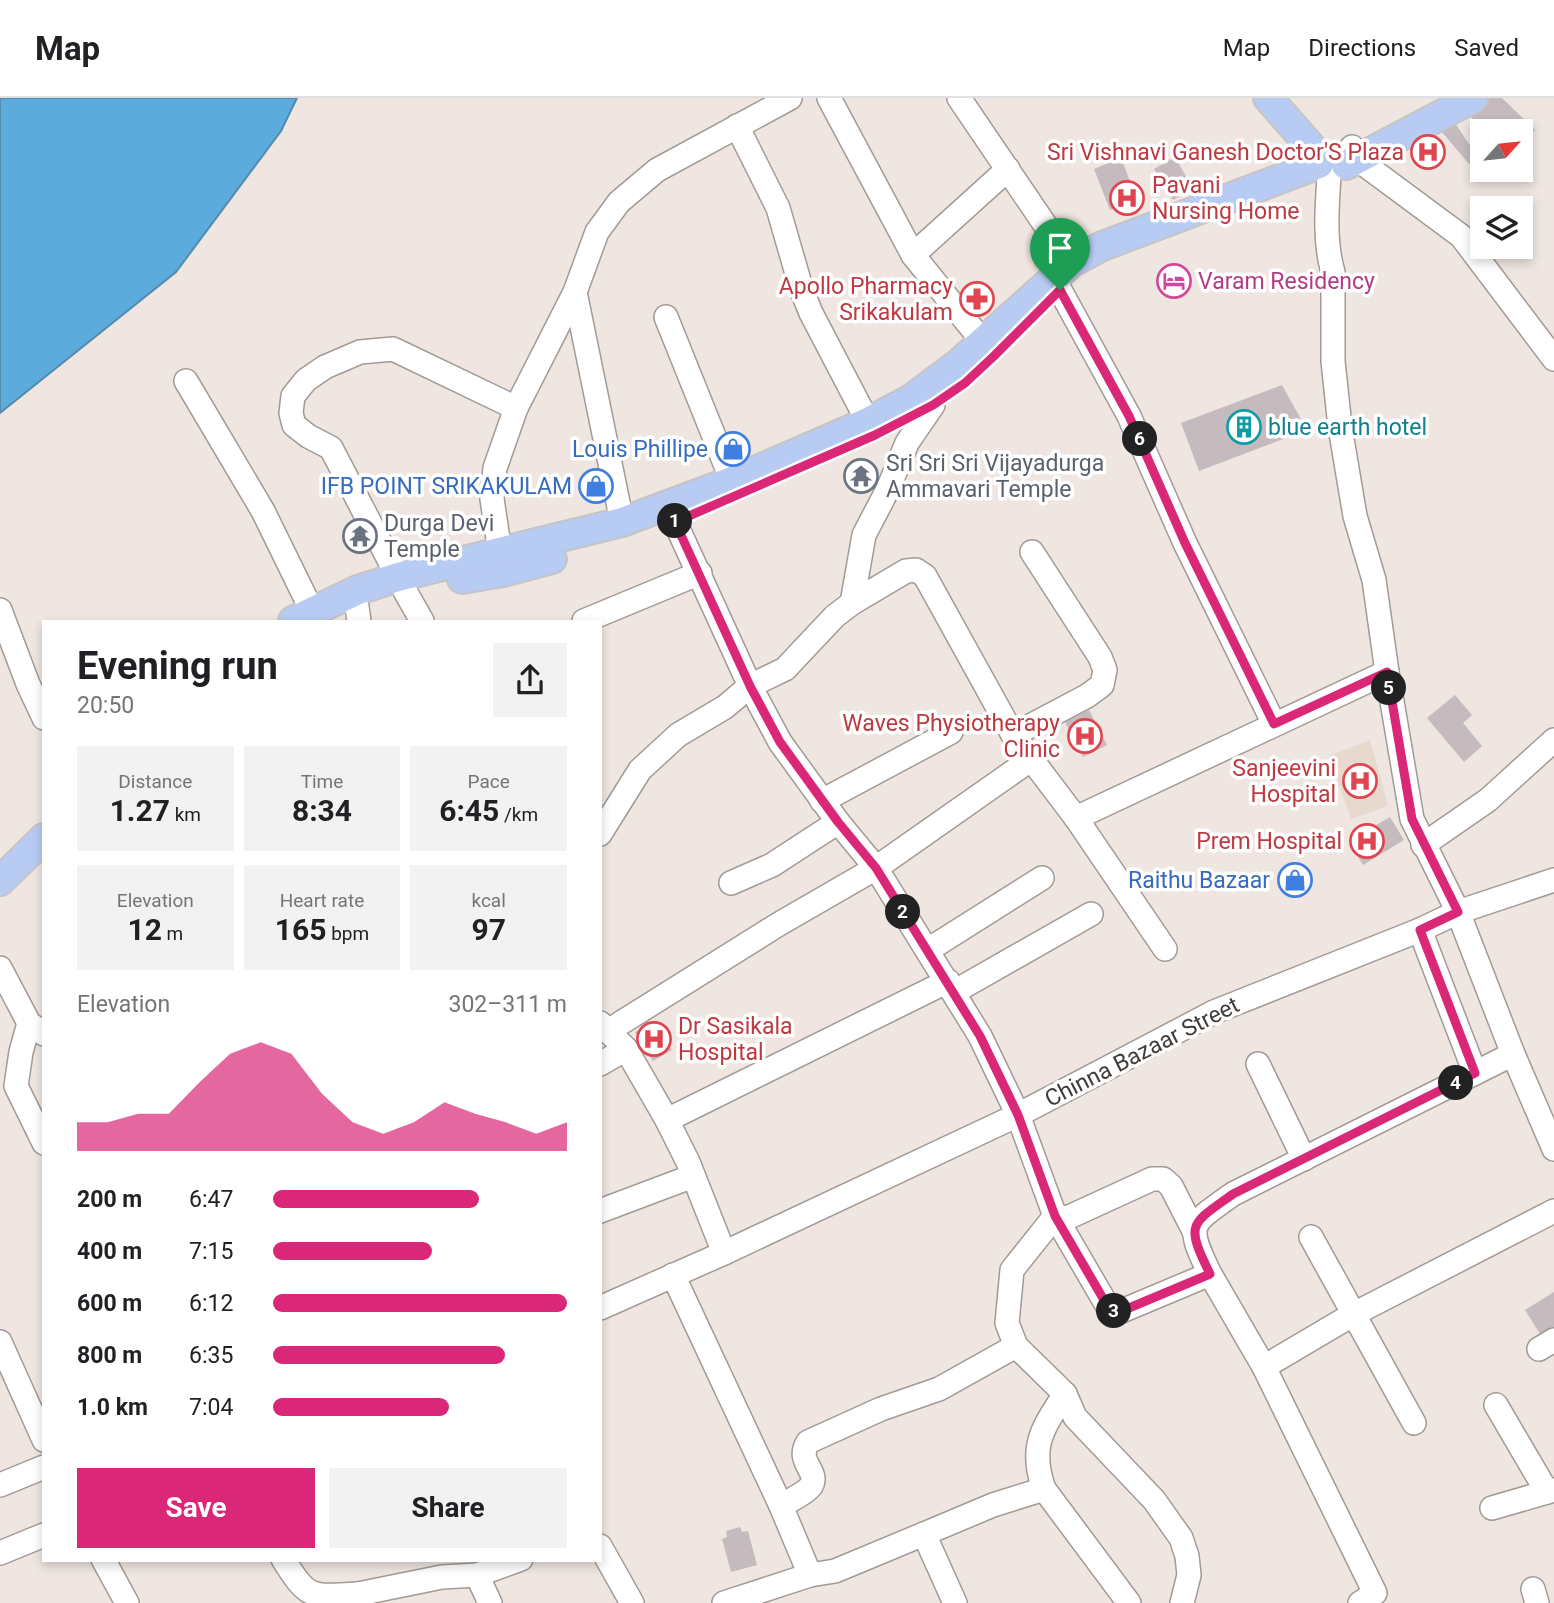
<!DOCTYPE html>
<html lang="en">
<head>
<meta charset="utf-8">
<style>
  :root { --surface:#fff; --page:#f2f2f2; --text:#202124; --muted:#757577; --line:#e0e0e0; --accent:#db2777 }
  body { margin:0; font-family:Roboto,sans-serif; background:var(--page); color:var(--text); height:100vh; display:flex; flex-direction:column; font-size:26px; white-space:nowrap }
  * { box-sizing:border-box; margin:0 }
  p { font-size:23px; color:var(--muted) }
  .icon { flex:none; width:38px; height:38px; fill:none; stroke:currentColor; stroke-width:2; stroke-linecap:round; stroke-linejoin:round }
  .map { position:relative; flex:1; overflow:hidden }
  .details { position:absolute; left:42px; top:522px; width:560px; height:942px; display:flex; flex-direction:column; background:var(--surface); border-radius:0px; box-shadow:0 4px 10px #0003 }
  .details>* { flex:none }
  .needle { width:46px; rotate:63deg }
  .controls { position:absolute; left:1470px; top:21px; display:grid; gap:14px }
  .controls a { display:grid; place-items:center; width:63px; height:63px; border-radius:0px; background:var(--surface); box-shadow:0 4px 10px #0003; font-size:35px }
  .pin { position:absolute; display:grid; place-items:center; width:60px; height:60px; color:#fff; margin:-72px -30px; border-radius:50% 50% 50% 0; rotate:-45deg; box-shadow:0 0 7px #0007 }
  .pin .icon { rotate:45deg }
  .km { position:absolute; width:35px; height:35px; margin:-18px; border-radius:50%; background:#222; color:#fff; font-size:19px; line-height:35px; text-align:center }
  .round { display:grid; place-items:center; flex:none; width:74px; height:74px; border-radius:0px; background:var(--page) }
  .overview { display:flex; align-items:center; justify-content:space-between; height:119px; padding:0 35px }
  h1 { font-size:38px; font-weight:700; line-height:52px }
  .stats { display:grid; grid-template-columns:repeat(3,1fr); gap:10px; height:119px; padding:7px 35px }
  .stats div { display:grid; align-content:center; border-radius:0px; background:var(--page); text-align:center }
  .stats b { font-size:30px; font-weight:700 }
  .stats small { font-size:19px; font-weight:400 }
  .stats p { font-size:19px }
  .chart { height:196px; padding:14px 35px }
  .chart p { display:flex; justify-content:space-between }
  .chart svg { width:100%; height:126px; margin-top:7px; fill:var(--accent); opacity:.7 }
  .primary-button { display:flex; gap:14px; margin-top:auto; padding:14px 35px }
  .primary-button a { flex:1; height:80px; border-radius:0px; background:var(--accent); color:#fff; font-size:28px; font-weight:700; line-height:80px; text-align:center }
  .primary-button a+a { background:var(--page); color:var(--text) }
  ul { padding:0 35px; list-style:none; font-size:23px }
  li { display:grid; grid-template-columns:112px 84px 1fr; align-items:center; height:52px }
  li i { height:18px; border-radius:9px; background:var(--accent) }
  header { display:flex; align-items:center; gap:42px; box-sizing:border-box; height:98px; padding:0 35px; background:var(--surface); border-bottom:2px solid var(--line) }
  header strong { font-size:33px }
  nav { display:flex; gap:38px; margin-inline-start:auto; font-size:24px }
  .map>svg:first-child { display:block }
  .built { fill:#e8d9cf }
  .water { fill:#5cabdd; stroke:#548aac; stroke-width:2 }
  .building { fill:#c5bbbf }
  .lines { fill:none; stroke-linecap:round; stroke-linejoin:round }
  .minor-casing { stroke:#a29a95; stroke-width:26 }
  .major-casing { stroke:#c6c4c4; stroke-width:32 }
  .minor { stroke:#fff; stroke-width:23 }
  .major { stroke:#b8cbf3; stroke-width:28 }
  .route-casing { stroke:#fff; stroke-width:14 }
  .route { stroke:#db2777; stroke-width:9 }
  .labels { text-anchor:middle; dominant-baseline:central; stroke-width:7; stroke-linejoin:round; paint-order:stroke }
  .health-label { font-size:23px; fill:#be3a42; stroke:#fff; text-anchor:end }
  .hotel-label { font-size:23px; fill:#b23c85; stroke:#fff; text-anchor:start }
  .culture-label { font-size:23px; fill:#0d838f; stroke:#fff; text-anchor:start }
  .shop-label { font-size:23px; fill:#366cbe; stroke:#fff; text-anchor:end }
  .worship-label { font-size:23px; fill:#5b616d; stroke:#fff; text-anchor:start }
  .street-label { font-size:23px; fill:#403c3a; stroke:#fff }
</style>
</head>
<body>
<header>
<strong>Map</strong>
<nav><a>Map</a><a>Directions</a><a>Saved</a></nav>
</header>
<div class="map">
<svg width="1554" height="1505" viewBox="0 0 1554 1505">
  <rect width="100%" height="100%" fill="#efe6e1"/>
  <path class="built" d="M1370,642l18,66 -37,13 -22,-63z"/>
  <path class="water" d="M0,0h297l-16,33 -105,141 -176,141z"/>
  <g class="building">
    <path d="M1490,0h12l33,32 -14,15v-14h-36l-14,-13z"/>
    <path d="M1453,22l26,39 -10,5 -28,-33z"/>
    <path d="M1175,59l18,32 -20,11 -19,-31z"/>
    <path d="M1121,60l16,41 -27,11 -16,-41z"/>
    <path d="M1282,287l25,45 -108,41 -18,-48z"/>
    <path d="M1455,597l17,20 -9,8 19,23 -18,16 -37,-44z"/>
    <path d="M1089,612l18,35 -24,12 -18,-35z"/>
    <path d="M1390,719l14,23 -41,25 -14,-24z"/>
    <path d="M655,923l17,29 -19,11 -18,-29z"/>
    <path d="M1554,1194v37l-12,8 -17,-27z"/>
    <path d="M740,1429l2,5 6,-1 9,34 -26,7 -9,-33 5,-2 -1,-6z"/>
  </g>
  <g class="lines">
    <g class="minor-casing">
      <g id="minor">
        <path d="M829,0l84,157 70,87"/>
        <path d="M959,0l112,165"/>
        <path d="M737,28l41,82 24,83 9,22 57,109"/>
        <path d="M1352,49l5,12 104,77 93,123"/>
        <path d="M1329,78c-2,31 -5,66 4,96v89l7,66 15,89 19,64 13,92 25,147 46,93 55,142 41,95"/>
        <path d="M913,157l95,-86"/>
        <path d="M1060,192l69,126 56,127 89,181"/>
        <path d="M575,194l47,230"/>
        <path d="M666,219l66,164"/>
        <path d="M186,283l77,130 49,100"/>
        <path d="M928,289l5,18 -26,38 -19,46 -24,46 -12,68 54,-32 10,-1 9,6 88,159 63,83 311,-146"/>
        <path d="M675,424l75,164 30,56 58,80 38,46 104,168 38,79 37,101 -43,54 -5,53 9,23 49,48 10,23 79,83 27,38 6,18 2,19 -7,28"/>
        <path d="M500,454l-8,-53 3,-31 21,-60 59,-116 22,-60 22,-30 38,-32 133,-72"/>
        <path d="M398,479l-67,-129 -23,-12 -14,-11 -3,-12 2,-17 13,-16 19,-13 35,-15 33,-3 123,59"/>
        <path d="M405,493l17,30"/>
        <path d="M357,509l2,14"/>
        <path d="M0,512l28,74 16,34"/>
        <path d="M584,523l116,-48"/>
        <path d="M1013,637l74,-39 15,-11 3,-15 -5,-13 -68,-105"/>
        <path d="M822,703l129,-69"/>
        <path d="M1076,720l89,131"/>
        <path d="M600,736l40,-64 38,-35 47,-28 25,-21 35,-17 50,-53 17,-13"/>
        <path d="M1423,747l65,-45 66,-60"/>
        <path d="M731,785l41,-18 66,-43"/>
        <path d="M1420,832l55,143"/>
        <path d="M928,852l114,-72"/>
        <path d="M0,870l29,55 15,11"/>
        <path d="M954,894l137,-78"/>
        <path d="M29,925l-8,29 -5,34 28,57"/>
        <path d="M600,925l26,26 41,71 21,42 36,91"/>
        <path d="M608,933l171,-107 97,-56 154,-108"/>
        <path d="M600,966l26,-15"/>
        <path d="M1258,966l46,95"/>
        <path d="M667,1022l281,-139"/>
        <path d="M600,1113l93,-35"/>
        <path d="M1055,1118l53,91 9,6 93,-39 54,93"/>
        <path d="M1055,1118l12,2 85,-39h11l8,7 23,45"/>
        <path d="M1311,1139l103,186"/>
        <path d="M1210,1176c-25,-51 -20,-49 23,-80l280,-140"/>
        <path d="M673,1177l108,231"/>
        <path d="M600,1210l124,-55 294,-138 196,-103 206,-82 38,-18 96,-32"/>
        <path d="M0,1244l44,98"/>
        <path d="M1539,1251l15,-9"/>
        <path d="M1065,1296c-23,35 -36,53 -21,95l85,114"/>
        <path d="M1496,1307l51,87"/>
        <path d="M0,1387l44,-18"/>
        <path d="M1492,1410l62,-18"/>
        <path d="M600,1448l32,57"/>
        <path d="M0,1455l44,-18"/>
        <path d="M103,1461l24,44"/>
        <path d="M283,1461c26,42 28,37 75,35l4,9"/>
        <path d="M477,1477l44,-16"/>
        <path d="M810,1477l-29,-69c9,-6 24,-12 30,-20 9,-15 -16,-24 -3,-44l73,-33 58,-20 77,-43"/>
        <path d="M1533,1491l4,14"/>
        <path d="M358,1496l84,-17 35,-2 13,28"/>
        <path d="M724,1505l86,-28 25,-4 89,-37"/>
        <path d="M955,1505l-31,-69 69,-29 51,-16"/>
        <path d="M1360,1505l15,-10 -111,-226 88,-52 202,-104"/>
      </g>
    </g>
    <g class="major-casing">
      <g id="major">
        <path d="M1268,0l52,59"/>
        <path d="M1346,67l127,-67"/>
        <path d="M462,481l41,-7 49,-13"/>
        <path d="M293,523l65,-31 40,-13 224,-55 110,-41 136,-59 43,-23 47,-35 113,-101 29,-16 219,-83"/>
        <path d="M0,783l44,-43"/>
      </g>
    </g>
    <use href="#minor" class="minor"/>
    <use href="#major" class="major"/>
  </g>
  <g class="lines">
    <g class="route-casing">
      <path id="route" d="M1060,192l69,126 56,127 89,181 113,-52 25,147 46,93 -38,18 55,143 -242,121c-43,31 -48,29 -23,80l-93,39 -9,-6 -53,-91 -37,-101 -38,-79 -104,-168 -38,-46 -58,-80 -30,-56 -75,-164 200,-87 58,-30 32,-22 29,-27z"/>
    </g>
    <use href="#route" class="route"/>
  </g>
  <defs>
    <g id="hospital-ring" transform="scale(1.75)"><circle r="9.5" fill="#fff" stroke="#e0444e" stroke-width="1.5"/><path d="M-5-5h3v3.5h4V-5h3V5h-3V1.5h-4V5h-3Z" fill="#e0444e"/></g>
    <g id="hotel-ring" transform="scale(1.75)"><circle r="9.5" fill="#fff" stroke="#d1479c" stroke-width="1.5"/><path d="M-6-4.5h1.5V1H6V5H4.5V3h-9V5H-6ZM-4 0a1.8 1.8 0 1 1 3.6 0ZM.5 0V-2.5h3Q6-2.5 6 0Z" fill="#d1479c"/></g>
    <g id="pharmacy-ring" transform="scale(1.75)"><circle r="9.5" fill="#fff" stroke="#e0444e" stroke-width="1.5"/><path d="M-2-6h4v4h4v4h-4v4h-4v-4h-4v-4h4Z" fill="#e0444e"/></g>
    <g id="building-ring" transform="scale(1.75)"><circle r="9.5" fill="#fff" stroke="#0f9aa8" stroke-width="1.5"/><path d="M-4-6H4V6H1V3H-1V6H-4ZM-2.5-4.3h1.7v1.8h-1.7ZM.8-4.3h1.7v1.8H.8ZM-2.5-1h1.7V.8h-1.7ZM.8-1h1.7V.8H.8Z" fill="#0f9aa8"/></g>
    <g id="shop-ring" transform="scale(1.75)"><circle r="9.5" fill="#fff" stroke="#3f7fe0" stroke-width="1.5"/><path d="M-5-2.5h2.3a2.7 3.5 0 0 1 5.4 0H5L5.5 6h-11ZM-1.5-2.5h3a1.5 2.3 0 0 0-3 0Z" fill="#3f7fe0"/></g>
    <g id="temple-ring" transform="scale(1.75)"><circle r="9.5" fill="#fff" stroke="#6b7280" stroke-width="1.5"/><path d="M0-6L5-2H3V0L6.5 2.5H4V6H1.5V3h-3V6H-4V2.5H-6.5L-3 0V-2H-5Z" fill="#6b7280"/></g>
  </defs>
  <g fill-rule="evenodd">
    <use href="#hospital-ring" x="1428" y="54"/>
    <use href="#hospital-ring" x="1127" y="100"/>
    <use href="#hotel-ring" x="1174" y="183"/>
    <use href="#pharmacy-ring" x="977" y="201"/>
    <use href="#building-ring" x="1244" y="329"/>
    <use href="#shop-ring" x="733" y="351"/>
    <use href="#temple-ring" x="861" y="378"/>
    <use href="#shop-ring" x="596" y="388"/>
    <use href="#temple-ring" x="360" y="438"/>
    <use href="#hospital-ring" x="1085" y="638"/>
    <use href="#hospital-ring" x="1360" y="683"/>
    <use href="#hospital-ring" x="1367" y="743"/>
    <use href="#shop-ring" x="1295" y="782"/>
    <use href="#hospital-ring" x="654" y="941"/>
  </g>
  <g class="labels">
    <g class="health-label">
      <text x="1404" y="54">Sri Vishnavi Ganesh Doctor'S Plaza</text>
      <text x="1152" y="87" text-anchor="start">Pavani<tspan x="1152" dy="26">Nursing Home</tspan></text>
      <text x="953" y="188">Apollo Pharmacy<tspan x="953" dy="26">Srikakulam</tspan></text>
      <text x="1060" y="625">Waves Physiotherapy<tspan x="1060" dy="26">Clinic</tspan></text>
      <text x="1336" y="670">Sanjeevini<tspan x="1336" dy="26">Hospital</tspan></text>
      <text x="1342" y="743">Prem Hospital</text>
      <text x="678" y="928" text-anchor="start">Dr Sasikala<tspan x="678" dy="26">Hospital</tspan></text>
    </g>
    <g class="hotel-label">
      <text x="1198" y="183">Varam Residency</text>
    </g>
    <g class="culture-label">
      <text x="1268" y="329">blue earth hotel</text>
    </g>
    <g class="shop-label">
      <text x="708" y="351">Louis Phillipe</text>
      <text x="572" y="388">IFB POINT SRIKAKULAM</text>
      <text x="1270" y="782">Raithu Bazaar</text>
    </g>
    <g class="worship-label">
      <text x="886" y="365">Sri Sri Sri Vijayadurga<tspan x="886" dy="26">Ammavari Temple</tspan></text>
      <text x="384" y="425">Durga Devi<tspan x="384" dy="26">Temple</tspan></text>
    </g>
    <g class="street-label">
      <text transform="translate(1142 954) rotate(-27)">Chinna Bazaar Street</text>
    </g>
  </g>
</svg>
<div class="controls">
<a><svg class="needle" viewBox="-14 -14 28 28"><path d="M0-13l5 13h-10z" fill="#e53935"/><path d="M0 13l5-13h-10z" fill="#757577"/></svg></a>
<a><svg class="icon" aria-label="layers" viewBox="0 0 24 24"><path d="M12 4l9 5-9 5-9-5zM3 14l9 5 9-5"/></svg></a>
</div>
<div class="pin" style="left:1060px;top:192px;background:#1e9e55"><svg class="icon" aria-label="arrive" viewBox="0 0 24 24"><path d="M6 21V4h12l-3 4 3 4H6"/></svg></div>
<b class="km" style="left:675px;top:423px">1</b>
<b class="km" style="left:903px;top:814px">2</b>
<b class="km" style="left:1114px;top:1213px">3</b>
<b class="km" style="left:1456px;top:985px">4</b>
<b class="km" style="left:1389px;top:590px">5</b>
<b class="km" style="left:1140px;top:341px">6</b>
<section class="details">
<div class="overview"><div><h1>Evening run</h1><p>20:50</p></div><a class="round"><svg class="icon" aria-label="share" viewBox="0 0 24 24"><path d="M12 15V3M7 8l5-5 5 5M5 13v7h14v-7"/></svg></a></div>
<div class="stats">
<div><p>Distance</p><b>1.27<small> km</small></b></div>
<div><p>Time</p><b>8:34</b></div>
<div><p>Pace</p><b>6:45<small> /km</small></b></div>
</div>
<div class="stats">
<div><p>Elevation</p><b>12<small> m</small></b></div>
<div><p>Heart rate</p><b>165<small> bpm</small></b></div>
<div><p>kcal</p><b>97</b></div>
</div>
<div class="chart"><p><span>Elevation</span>302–311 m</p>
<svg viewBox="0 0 160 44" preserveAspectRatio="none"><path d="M0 44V34L10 34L20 31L30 31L40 20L50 10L60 6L70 10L80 24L90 34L100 38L110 34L120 27L130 31L140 34L150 38L160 34V44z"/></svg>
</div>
<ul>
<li><b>200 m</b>6:47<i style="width:70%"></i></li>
<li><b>400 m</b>7:15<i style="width:54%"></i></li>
<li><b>600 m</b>6:12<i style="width:100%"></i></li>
<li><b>800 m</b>6:35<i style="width:79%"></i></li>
<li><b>1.0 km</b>7:04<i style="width:60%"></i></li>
</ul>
<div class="primary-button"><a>Save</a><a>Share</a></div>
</section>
</div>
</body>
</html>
